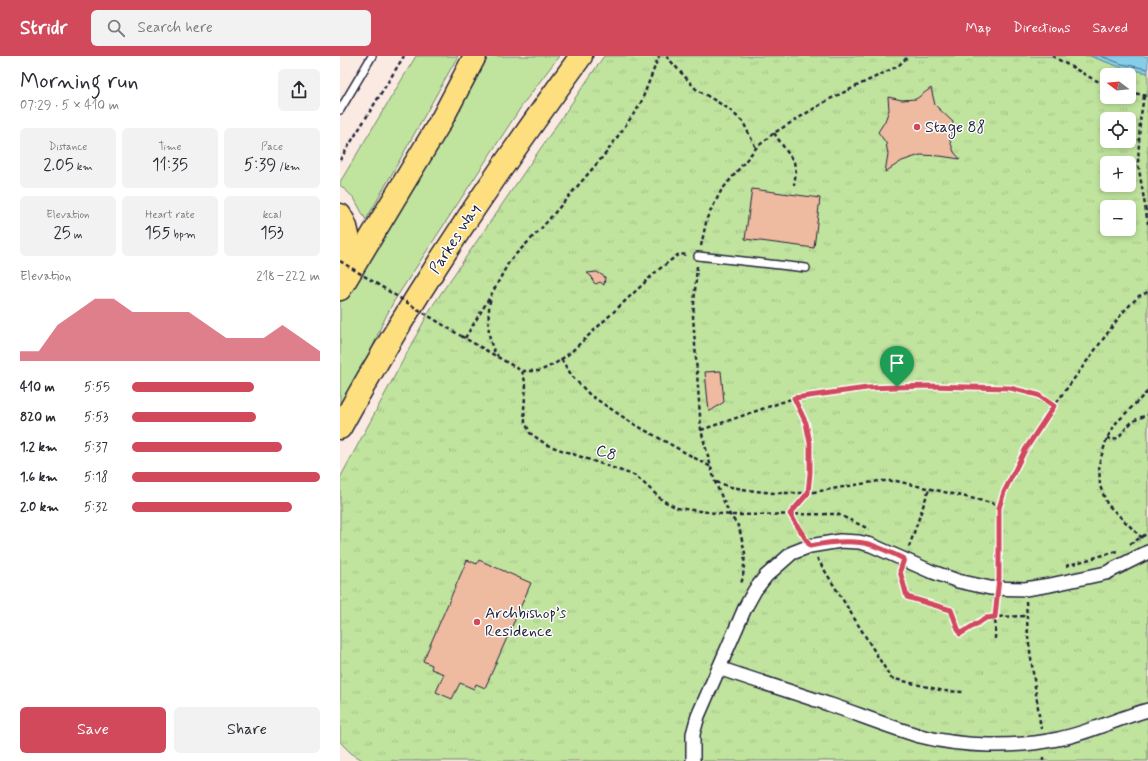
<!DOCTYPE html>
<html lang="en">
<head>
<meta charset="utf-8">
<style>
  :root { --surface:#fff; --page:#f2f2f3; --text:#2b2b33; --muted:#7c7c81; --accent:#d1495b }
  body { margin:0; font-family:Mynerve,sans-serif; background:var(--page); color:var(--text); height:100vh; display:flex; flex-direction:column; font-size:15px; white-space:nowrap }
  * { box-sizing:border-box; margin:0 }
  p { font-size:13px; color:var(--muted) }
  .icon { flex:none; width:22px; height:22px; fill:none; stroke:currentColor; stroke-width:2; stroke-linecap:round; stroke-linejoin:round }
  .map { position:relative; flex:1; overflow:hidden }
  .details { display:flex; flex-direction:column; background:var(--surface); width:340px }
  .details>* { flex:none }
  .needle { width:26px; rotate:286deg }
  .controls { position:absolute; left:760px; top:12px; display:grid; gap:8px }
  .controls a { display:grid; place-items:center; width:36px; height:36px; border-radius:6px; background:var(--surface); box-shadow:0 2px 6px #0003; font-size:20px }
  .pin { position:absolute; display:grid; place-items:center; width:34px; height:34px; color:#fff; margin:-41px -17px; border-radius:50% 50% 50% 0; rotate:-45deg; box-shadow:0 0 4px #0007 }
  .pin .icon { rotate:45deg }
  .round { display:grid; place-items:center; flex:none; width:42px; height:42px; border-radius:6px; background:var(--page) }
  .head { display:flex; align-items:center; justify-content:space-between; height:68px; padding:0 20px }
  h1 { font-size:22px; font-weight:600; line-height:30px }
  .stats { display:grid; grid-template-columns:repeat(3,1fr); gap:6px; height:68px; padding:4px 20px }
  .stats div { display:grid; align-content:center; border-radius:6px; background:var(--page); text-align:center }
  .stats b { font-size:17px; font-weight:600 }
  .stats small { font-size:11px; font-weight:400 }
  .stats p { font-size:11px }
  .chart { height:112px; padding:8px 20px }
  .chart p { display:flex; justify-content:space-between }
  .chart svg { width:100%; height:72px; margin-top:4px; fill:var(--accent); opacity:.7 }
  .cta { display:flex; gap:8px; margin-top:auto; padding:8px 20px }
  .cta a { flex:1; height:46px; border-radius:6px; background:var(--accent); color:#fff; font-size:16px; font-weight:600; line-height:46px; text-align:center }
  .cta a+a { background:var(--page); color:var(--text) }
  ul { padding:0 20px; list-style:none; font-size:13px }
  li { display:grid; grid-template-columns:64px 48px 1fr; align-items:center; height:30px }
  li i { height:10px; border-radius:5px; background:var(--accent) }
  header { display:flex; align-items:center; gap:24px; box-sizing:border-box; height:56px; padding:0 20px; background:var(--accent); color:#fff }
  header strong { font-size:19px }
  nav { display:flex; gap:22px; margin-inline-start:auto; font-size:14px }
  .search { width:280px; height:36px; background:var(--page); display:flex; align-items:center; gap:10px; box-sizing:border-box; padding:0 14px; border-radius:6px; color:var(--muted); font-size:15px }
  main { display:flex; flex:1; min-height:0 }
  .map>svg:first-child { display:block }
  .grass { fill:#c0e49e; stroke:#71836c }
  .park { fill:url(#park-tufts); stroke:#71836c; fill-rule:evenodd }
  .water { fill:#86cee7; stroke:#5e89a2 }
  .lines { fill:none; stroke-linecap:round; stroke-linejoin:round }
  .shore { stroke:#4a6780; stroke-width:1 }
  .building { fill:#eebaa0; stroke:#22223b }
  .service-casing { stroke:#22223b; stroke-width:10 }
  .minor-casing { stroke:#22223b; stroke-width:16 }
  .motorway-casing { stroke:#22223b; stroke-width:25 }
  .path { stroke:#22223b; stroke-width:2.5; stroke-dasharray:4 3; stroke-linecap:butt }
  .service { stroke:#fff; stroke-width:7 }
  .minor { stroke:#fff; stroke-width:13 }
  .motorway { stroke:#fedf80; stroke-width:22 }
  .path-bridge { stroke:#22223b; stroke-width:2.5; stroke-dasharray:4 3; stroke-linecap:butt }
  .route-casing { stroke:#fff; stroke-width:8 }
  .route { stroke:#d1495b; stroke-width:5 }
  .poi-dot { fill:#d1495b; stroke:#fff; stroke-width:1.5 }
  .labels { text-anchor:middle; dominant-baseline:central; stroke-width:3; stroke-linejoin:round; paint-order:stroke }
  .poi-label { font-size:16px; fill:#22223b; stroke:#fff; text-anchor:start }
  .street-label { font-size:16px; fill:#22223b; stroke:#fff }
</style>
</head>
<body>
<header>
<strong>Stridr</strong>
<div class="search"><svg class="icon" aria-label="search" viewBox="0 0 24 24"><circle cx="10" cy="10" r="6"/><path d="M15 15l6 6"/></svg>Search here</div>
<nav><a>Map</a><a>Directions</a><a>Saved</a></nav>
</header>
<main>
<section class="details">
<div class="head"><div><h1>Morning run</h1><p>07:29 · 5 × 410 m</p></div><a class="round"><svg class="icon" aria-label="share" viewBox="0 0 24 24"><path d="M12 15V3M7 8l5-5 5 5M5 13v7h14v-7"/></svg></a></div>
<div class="stats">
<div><p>Distance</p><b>2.05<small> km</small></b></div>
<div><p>Time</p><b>11:35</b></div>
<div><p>Pace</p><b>5:39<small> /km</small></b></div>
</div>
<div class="stats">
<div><p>Elevation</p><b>25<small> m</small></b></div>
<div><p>Heart rate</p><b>155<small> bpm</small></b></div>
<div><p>kcal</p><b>153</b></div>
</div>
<div class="chart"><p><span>Elevation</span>218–222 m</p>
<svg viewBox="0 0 160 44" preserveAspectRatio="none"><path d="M0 44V38L10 38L20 22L30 14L40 6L50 6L60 14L70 14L80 14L90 14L100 22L110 30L120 30L130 30L140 22L150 30L160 38V44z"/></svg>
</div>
<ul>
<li><b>410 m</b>5:55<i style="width:65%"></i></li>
<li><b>820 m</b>5:53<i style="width:66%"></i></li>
<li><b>1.2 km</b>5:37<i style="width:80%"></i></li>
<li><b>1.6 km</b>5:18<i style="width:100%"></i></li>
<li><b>2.0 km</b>5:32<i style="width:85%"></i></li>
</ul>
<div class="cta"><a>Save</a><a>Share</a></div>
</section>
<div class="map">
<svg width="808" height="705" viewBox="0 0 808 705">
  <defs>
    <pattern id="park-tufts" width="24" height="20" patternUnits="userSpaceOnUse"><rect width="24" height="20" fill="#c0e49e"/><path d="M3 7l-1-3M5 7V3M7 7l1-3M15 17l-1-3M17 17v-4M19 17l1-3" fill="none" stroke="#a5c389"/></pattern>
  </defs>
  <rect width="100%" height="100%" fill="#faeae2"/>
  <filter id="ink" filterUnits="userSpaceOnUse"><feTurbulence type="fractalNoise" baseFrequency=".025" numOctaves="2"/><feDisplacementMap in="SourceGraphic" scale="8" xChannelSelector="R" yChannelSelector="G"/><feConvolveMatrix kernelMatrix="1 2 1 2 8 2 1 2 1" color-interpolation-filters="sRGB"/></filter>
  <g filter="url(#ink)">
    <g class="grass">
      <path d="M76,0h42l-92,164 -12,-22 -14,-13v-3z"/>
      <path d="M142,0h77l-36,48 -129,197 -12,23 -13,32 -29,56v-110z"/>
    </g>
    <path class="park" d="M264,0h486l30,11 28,6v688h-784l-13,-8 -11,-11v-264l91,-170zM767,19h22v22h-22zM767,63h22v22h-22zM767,107h22v22h-22zM767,151h22v22h-22z"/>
    <path class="water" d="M750,0h58v17l-28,-6z"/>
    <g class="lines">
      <path class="shore" d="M761,0l21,8 26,5"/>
    </g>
    <g class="building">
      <path d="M591,32l4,17 18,17 -3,19 4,11 6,7 -20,-3 -20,-1 -18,6 -17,11 3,-18 -2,-11 -8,-11 7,-11 4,-11 -1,-13 14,3 14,-1z"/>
      <path d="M412,133l68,9 -6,50 -69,-9z"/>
      <path d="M257,216l8,5 -1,8 -4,-3 -4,2 -3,-2 -1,-5 -5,-4z"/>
      <path d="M381,315l3,31 -15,10 -4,-40z"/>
      <path d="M127,504l10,4 2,-4 52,23 -46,105 -9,-4 -2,5 -14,-6 -8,16 -16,-7 8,-18 -13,-5 1,-4 -9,-4z"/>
    </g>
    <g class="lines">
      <g class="service-casing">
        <g id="service">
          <path d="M0,54l32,-54"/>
          <path d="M358,200l108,12"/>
        </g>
      </g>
      <g class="minor-casing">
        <g id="minor">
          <path d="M379,612c37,13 74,24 112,37 29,10 59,22 89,31 42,11 95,12 138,3 31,-6 60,-21 90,-29"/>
          <path d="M353,705v-27l5,-18 47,-108 10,-18 11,-14 26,-23 18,-7 30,-5 19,1 12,3 59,26 28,10 32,7 35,1 25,-4 56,-12 42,-21"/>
        </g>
      </g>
      <g class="motorway-casing">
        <g id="motorway">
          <path d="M0,159c13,19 9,39 0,59"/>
          <path d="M0,233l102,-170 33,-63"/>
          <path d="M0,372c71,-130 154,-252 241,-372"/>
        </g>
      </g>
      <g class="path">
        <path d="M326,0l30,33 33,20 14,13 13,26"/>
        <path d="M712,0l41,23 14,6"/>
        <path d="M789,36l19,4"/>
        <path d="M804,40l-4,25 -2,42 10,61"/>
        <path d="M434,77l20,29 2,10 -2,13"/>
        <path d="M0,104l64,-104"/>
        <path d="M361,190l6,-28 14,-27 35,-43 18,-15 54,-33 70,-34 11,-10"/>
        <path d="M357,210l-4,50 8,114 14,52 15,33 9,12 6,26 -2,24 -2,7"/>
        <path d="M150,244c-2,16 -4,44 8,56"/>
        <path d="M121,280l61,35 4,14 -2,24 1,13 5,11 17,12 89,31 26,24 15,8 53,7 107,-1 32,15"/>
        <path d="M125,282l25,-41 20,-37 29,-29 67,-78 34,-48 19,-49"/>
        <path d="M221,303l11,17 18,19 42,28 79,44"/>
        <path d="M182,315h18l16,-8 14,-10 88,-83 21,-16 9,1"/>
        <path d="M454,342l12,25 4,20v30l-2,20 -18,21 13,21"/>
        <path d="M361,374l93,-32 73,-10 61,-2 81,2 29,7 16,11"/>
        <path d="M767,382l6,2c8,-3 10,-10 17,-16 5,-5 11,-7 18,-9"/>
        <path d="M376,426l15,5 24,4 19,2h34l71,-12h17l96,22 7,5"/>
        <path d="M802,482l-35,-34 -7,-18 -1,-22 8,-26 9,-15 32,-32"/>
        <path d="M790,488l18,-11"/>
        <path d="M569,491l20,-58"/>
        <path d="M477,502l74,120 53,13 19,1"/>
        <path d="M726,510l51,-15"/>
        <path d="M561,517l6,24 44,13 9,24 26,-16 9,-1 32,-1"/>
        <path d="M659,520v-68l5,-16 21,-42 29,-44 69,-94 16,-16 9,-4"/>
        <path d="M686,545l2,36 13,92"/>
        <path d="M655,583l1,-38"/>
        <path d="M703,705v-7"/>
      </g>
      <use href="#service" class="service"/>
      <use href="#minor" class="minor"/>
      <use href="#motorway" class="motorway"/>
      <path class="path-bridge" d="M0,205l121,75"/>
    </g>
  </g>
  <g class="lines" filter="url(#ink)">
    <g class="route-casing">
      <path id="route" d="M588,330l82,2 28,7 16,11 -29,44 -21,42 -5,16v70l-4,39 -9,1 -26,16 -9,-24 -44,-13 -7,-26 4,-12c-10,-5 -21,-10 -32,-14 -20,-6 -42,-3 -62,1l-20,-32 18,-21 2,-20v-30l-4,-20 -12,-25 73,-10z"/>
    </g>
    <use href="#route" class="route"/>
  </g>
  <g class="poi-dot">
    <circle cx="577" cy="71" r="4"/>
    <circle cx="137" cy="566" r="4"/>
  </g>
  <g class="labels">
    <g class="poi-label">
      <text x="585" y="71">Stage 88</text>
      <text x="145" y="557">Archbishop’s<tspan x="145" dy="18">Residence</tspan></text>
    </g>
    <g class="street-label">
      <text transform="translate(115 183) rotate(-57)">Parkes Way</text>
      <text transform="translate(266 397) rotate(19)">C8</text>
    </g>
  </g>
</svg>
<div class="controls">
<a><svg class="needle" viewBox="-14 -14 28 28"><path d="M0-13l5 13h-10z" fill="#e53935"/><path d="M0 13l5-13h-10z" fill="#7c7c81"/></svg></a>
<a><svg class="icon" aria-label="locate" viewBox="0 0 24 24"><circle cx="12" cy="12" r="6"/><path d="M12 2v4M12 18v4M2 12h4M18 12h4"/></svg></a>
<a>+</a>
<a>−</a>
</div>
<div class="pin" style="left:557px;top:331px;background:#1e9e55"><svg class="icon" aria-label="arrive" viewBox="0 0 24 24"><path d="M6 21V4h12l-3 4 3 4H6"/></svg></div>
</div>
</main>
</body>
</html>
